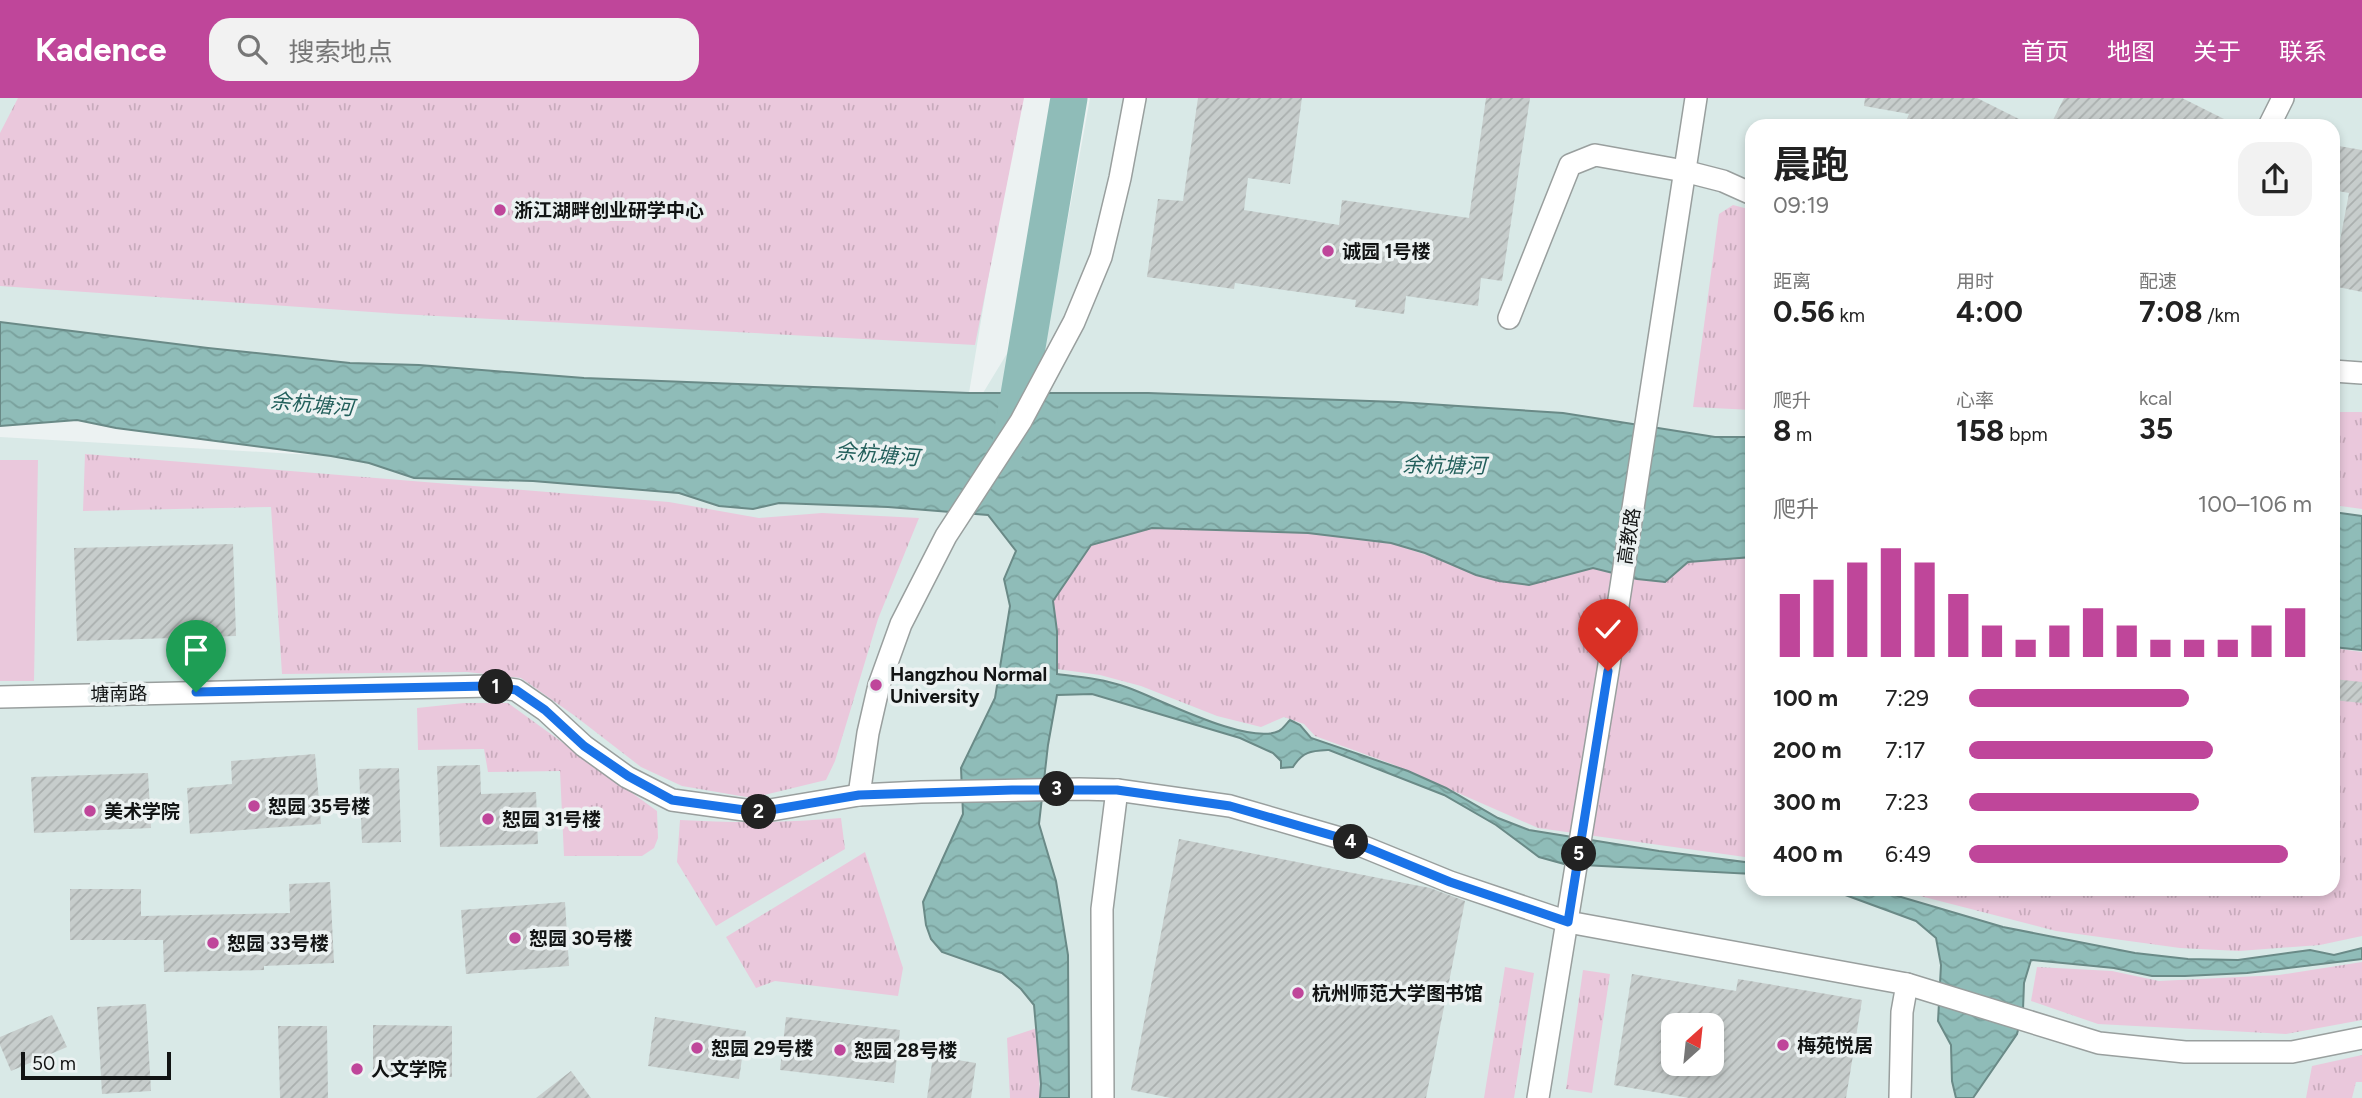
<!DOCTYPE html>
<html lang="zh">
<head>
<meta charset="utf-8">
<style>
  :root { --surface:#fff; --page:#f2f2f2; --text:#222; --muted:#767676; --accent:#bf469a }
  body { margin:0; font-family:Figtree,"Noto Sans SC",sans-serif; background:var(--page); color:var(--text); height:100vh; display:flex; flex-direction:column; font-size:26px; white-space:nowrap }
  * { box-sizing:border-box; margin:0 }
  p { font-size:23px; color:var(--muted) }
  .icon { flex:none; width:38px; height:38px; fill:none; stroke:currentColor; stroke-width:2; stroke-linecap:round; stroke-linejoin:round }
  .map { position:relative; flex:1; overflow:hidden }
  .details { position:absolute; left:1745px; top:21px; width:595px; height:777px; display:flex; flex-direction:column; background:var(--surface); border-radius:21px; box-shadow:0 4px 10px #0003 }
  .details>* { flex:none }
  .needle { width:46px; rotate:27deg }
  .buttons { position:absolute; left:1661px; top:915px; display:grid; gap:14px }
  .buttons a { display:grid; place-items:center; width:63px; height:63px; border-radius:14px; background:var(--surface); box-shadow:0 4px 10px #0003; font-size:35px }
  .scale { position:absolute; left:21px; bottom:18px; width:150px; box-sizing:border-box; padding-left:7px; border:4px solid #121414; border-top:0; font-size:19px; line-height:24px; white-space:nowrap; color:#121414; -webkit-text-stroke:5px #ecf2f2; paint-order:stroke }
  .pin { position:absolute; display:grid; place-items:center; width:60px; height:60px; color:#fff; margin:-72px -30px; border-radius:50% 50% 50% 0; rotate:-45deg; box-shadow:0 0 7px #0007 }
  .pin .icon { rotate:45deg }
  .km { position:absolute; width:35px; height:35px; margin:-18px; border-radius:50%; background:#222; color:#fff; font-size:19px; line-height:35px; text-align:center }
  .round { display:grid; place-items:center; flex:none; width:74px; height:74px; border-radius:21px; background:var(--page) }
  .headline { display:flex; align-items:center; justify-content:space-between; height:119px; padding:0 28px }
  h1 { font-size:38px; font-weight:700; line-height:52px }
  .stats { display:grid; grid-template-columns:repeat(3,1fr); gap:10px; height:119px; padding:7px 28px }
  .stats div { display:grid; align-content:center }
  .stats b { font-size:30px; font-weight:700 }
  .stats small { font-size:19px; font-weight:400 }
  .stats p { font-size:19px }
  .chart { height:196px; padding:14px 28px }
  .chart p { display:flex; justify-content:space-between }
  .chart svg { width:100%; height:126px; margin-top:7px; stroke:var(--accent); stroke-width:6 }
  ul { padding:0 28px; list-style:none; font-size:23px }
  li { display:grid; grid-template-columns:112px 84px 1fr; align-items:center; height:52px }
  li i { height:18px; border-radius:9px; background:var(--accent) }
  header { display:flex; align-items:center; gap:42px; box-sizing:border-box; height:98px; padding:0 35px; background:var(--accent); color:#fff }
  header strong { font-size:33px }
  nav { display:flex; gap:38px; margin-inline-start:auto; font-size:24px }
  .search { width:490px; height:63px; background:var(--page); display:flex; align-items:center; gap:18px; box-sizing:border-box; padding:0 24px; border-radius:21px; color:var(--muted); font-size:26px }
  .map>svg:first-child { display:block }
  .built { fill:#d9e9e7; fill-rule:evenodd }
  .grass { fill:url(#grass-tufts) }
  .pitch { fill:#eac8dc }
  .water { fill:url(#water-waves); stroke:#6a8a87; stroke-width:2 }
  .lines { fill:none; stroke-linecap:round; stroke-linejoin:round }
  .river { stroke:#8fbcb8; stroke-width:37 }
  .building { fill:url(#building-hatch); fill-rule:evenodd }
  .minor-casing { stroke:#999f9e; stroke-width:24 }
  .minor { stroke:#fff; stroke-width:21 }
  .route-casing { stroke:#fff; stroke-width:14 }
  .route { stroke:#1a73e8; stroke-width:9 }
  .poi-dot { fill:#bf469a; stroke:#ecf2f2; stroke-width:2.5 }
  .labels { text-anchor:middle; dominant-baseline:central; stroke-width:7; stroke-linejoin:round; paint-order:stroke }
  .poi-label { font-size:19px; font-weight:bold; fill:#121414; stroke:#ecf2f2; text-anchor:start }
  .street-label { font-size:19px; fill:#121414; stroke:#ecf2f2 }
  .water-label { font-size:21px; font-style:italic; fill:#225f5b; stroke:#ecf2f2 }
</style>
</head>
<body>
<header>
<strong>Kadence</strong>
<div class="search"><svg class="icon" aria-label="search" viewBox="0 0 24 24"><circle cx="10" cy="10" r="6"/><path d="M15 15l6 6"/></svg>搜索地点</div>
<nav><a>首页</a><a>地图</a><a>关于</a><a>联系</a></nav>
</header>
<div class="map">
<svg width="2362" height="1000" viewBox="0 0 2362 1000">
  <defs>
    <pattern id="grass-tufts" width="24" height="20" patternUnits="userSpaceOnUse" patternTransform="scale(1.75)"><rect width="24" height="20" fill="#eac8dc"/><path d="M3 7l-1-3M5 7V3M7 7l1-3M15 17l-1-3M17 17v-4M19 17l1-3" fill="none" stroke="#c8abbc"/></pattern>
    <pattern id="water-waves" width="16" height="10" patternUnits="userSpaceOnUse" patternTransform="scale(1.75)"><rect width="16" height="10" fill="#8fbcb8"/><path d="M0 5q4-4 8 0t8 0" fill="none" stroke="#7aa19d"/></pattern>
    <pattern id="building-hatch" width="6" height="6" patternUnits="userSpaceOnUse" patternTransform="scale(1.75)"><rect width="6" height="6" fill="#c7cdcc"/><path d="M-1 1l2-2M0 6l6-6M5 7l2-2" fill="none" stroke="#aaafae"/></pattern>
  </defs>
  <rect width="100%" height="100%" fill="#ecf2f2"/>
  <g class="built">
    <path d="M0,0h1018l-49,295 -385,-15 -165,-13 -69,-2 -142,-15 -208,-26z"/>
    <path d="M1090,0h1272v1000h-2362v-661l313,18 617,25 129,-212zM1752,28h581v763h-581zM1673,928h39v38h-39z"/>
  </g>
  <g class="grass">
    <path d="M18,0h1006l-49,247 -575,-31 -400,-28v-153z"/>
    <path d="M1733,107l19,5v200l-59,-3 26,-193z"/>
    <path d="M2333,314h29v97l-29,-4z"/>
    <path d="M85,356l584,48 90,16 63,-5 97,5 -41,101 -43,142 -9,19 -74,18 -70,-12 -41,-19 -66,-51 -54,-38 -54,-6 -185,2 -11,-167 -188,4z"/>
    <path d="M1152,430l156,5 83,10 59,20 79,22 63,-17 73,14 23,-20 64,-5v301l-214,-30 -146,-64 -77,-28 -11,-12 -20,-7 -23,10 -44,-11 -76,-30 -41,-11 -43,-6v-38l-4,-30 38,-56z"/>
    <path d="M2333,550l29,4v284l-42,9 -81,6 -59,-3 -124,-17 -163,-42h440z"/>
    <path d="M464,605h44l149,108 1,27 -4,10 -12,8h-78l-4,-85 -72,1 -4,-23 -66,1 -1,-42z"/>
    <path d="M841,720l4,31 -129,77 -39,-64 3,-42c54,3 107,3 161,-2z"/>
    <path d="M865,754l38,116 -5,28 -123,-15 -19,7 -30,-51z"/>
    <path d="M2362,864v58l-76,14 -188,-10 -67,-23 6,-34 75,4 47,10 120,-6z"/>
    <path d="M1505,869l29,6 -20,125h-30z"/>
    <path d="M1583,872l27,4 -18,119 -26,-4z"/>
    <path d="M1037,930l3,70h-30l-3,-60z"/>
    <path d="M2362,957v27h-6l-4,16h-46l6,-32z"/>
  </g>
  <path class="pitch" d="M0,362h38l-4,221h-34z"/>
  <g class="water">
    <path d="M0,224l208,26 142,15 69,2 165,13 385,15h179l250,9 165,11 152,24h37v120l-64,5 -23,20 -28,-3 -44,-11 -64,17 -30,-4 -23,-6 -51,-22 -34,-10 -83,-10 -156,-5 -61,17 -38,56 4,30v43c24,3 46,5 69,13 32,11 122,59 153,44 4,-2 8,-8 11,-11l10,5 11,13 97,33 38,17 52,30 31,12 130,21 93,12v11l-188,-10 -25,-7 -43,-32 -52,-30 -115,-45c-18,1 -26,1 -36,17l-12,1v-7l-8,-8 -33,-15 -148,-44 -35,1 -9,50 -9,79 17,57 12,74 1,143h-29l1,-14 -7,-79 -13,-16 -19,-16 -60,-21 -11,-13 -5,-14 -3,-23 40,-88 -2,-46 34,-70 15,-92 -6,-27 12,-28 -28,-36 -100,-8 -109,-4 -26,6 -34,-3 -40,-13 -146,-12 -119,-3 -45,-15 -38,-7 -215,-28 -39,-8 -77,6z"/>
    <path d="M2333,414l29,4v134l-29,-3z"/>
    <path d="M1829,791h45l129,38 132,26 53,6 50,1 72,-10 24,5 28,-7v11l-115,14 -62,3h-33l-38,-8 -83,-8 -7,23 -1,27 -6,24 -44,64h-17l-4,-17 -1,-36 -13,-24 3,-56 -5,-27 -20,-17z"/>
  </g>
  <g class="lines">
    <path class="river" d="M1011,344l58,-344"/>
  </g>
  <g class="building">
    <path d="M1198,0h104l-12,86 -42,-6 -4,32 95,15 3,-25 127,18 17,-120h44l-28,183 -21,-3 -3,28 -72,-10 -2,18 -49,-7 1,-7 -121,-17 -1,6 -87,-12 11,-78 25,2z"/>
    <path d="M1865,0h112l56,28h-129l5,-12 -45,-8z"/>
    <path d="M2064,0h118l56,28h-188z"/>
    <path d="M2333,47l29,5v142l-29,-6v-46l7,1 9,-48 -16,-3z"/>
    <path d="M233,446l3,92 -159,5 -3,-93z"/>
    <path d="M2333,581l29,3v21l-29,-3z"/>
    <path d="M315,656l6,70 -131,10 -3,-46 45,-4 -1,-23z"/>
    <path d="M480,667l1,29 55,-2 2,52 -98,3 -3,-81z"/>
    <path d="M399,670l2,74 -39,1 -3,-74z"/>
    <path d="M148,675l3,55 -117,5 -3,-56z"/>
    <path d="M1179,741l251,49 35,13 -39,197h-255l-40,-8z"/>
    <path d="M330,784l4,81 -70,3v4l-100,2 -1,-32h-93v-51h71v27l149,-3 -1,-29z"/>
    <path d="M565,804l4,64 -103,8 -5,-64z"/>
    <path d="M1632,876l104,17 2,-12 124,21 -16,98h-157l-75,-13zM1673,928h39v38h-39z"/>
    <path d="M146,906l5,87 -49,3 -5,-87z"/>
    <path d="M52,917l15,32 -56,24 -11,-26v-8z"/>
    <path d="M655,919l91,14 -7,48 -91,-13z"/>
    <path d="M786,919l114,13 -6,53 -114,-13z"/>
    <path d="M373,927l79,1v51l-79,-1z"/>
    <path d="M278,928h49l1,72h-48z"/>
    <path d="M933,958l43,7 -5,35h-44z"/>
    <path d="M571,973l20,27h-55z"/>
  </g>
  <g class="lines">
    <g class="minor-casing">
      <g id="minor">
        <path d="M2269,28l14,-28"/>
        <path d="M1509,220l61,-153 25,-10 89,16 39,10 29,13"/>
        <path d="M2333,273l29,2"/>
        <path d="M0,599l490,-11 26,4 29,20 39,36 43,31 45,23 87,12 100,-17 62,-3 158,-3 38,1 113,16 117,34 103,42 118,40 339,62 -5,28 -2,86"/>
        <path d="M859,697l9,-62 11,-48 22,-61 45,-88 75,-115 53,-99 27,-65 19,-79 15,-80"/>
        <path d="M1907,886l192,59 86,9h107l70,-14"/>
        <path d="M1103,1000l-1,-189 15,-119"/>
        <path d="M1538,1000l70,-427 88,-573"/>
      </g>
    </g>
    <use href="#minor" class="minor"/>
  </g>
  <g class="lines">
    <g class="route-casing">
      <path id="route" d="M196,594l293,-6 27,4 29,20 39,36 44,30 44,24 87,12 100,-17 153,-5h105l113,16 118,34 102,42 118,40 40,-251"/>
    </g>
    <use href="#route" class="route"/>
  </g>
  <g class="poi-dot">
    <circle cx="500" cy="112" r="7"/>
    <circle cx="1328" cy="153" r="7"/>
    <circle cx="876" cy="587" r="7"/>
    <circle cx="254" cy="708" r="7"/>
    <circle cx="90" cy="713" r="7"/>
    <circle cx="488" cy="721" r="7"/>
    <circle cx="515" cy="840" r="7"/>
    <circle cx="213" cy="845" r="7"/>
    <circle cx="1298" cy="895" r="7"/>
    <circle cx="1783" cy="947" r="7"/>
    <circle cx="697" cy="950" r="7"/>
    <circle cx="840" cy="952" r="7"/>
    <circle cx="357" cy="971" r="7"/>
  </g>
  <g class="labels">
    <g class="poi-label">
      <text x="514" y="112">浙江湖畔创业研学中心</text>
      <text x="1342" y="153">诚园 1号楼</text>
      <text x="890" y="576">Hangzhou Normal<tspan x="890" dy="22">University</tspan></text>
      <text x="268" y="708">恕园 35号楼</text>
      <text x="104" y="713">美术学院</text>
      <text x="502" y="721">恕园 31号楼</text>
      <text x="529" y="840">恕园 30号楼</text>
      <text x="227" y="845">恕园 33号楼</text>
      <text x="1312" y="895">杭州师范大学图书馆</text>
      <text x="1797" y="947">梅苑悦居</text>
      <text x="711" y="950">恕园 29号楼</text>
      <text x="854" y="952">恕园 28号楼</text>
      <text x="371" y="971">人文学院</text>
    </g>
    <g class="street-label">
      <text transform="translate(1629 438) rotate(-81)">高教路</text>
      <text transform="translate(119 596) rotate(-1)">塘南路</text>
    </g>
    <g class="water-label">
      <text transform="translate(312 306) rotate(5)">余杭塘河</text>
      <text transform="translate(877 356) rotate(5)">余杭塘河</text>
      <text transform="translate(1444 367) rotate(1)">余杭塘河</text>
    </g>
  </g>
</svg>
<div class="buttons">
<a><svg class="needle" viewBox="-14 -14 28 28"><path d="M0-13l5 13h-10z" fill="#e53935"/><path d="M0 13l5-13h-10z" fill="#767676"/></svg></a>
</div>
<div class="scale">50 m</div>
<div class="pin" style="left:196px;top:594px;background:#1e9e55"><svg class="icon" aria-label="arrive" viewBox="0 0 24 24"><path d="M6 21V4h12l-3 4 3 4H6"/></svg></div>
<div class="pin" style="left:1608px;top:573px;background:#d93025"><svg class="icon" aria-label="check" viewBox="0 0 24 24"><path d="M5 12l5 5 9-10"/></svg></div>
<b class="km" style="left:496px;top:589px">1</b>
<b class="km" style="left:759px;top:714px">2</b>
<b class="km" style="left:1057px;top:691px">3</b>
<b class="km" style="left:1351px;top:744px">4</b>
<b class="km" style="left:1579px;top:756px">5</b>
<section class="details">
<div class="headline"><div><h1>晨跑</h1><p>09:19</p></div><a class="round"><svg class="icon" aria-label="share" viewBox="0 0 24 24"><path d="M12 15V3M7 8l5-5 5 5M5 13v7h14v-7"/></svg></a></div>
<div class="stats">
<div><p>距离</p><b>0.56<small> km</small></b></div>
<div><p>用时</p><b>4:00</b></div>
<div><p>配速</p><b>7:08<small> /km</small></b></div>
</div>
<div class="stats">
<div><p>爬升</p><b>8<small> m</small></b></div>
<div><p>心率</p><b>158<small> bpm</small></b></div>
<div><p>kcal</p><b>35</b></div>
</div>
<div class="chart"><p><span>爬升</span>100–106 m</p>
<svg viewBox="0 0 160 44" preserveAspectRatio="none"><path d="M5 44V22M15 44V17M25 44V11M35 44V6M45 44V11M55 44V22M65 44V33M75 44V38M85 44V33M95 44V27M105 44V33M115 44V38M125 44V38M135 44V38M145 44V33M155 44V27"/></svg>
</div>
<ul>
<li><b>100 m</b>7:29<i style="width:64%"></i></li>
<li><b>200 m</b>7:17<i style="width:71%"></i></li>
<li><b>300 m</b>7:23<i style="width:67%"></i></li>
<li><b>400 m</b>6:49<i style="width:93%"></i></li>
</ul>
</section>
</div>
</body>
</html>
